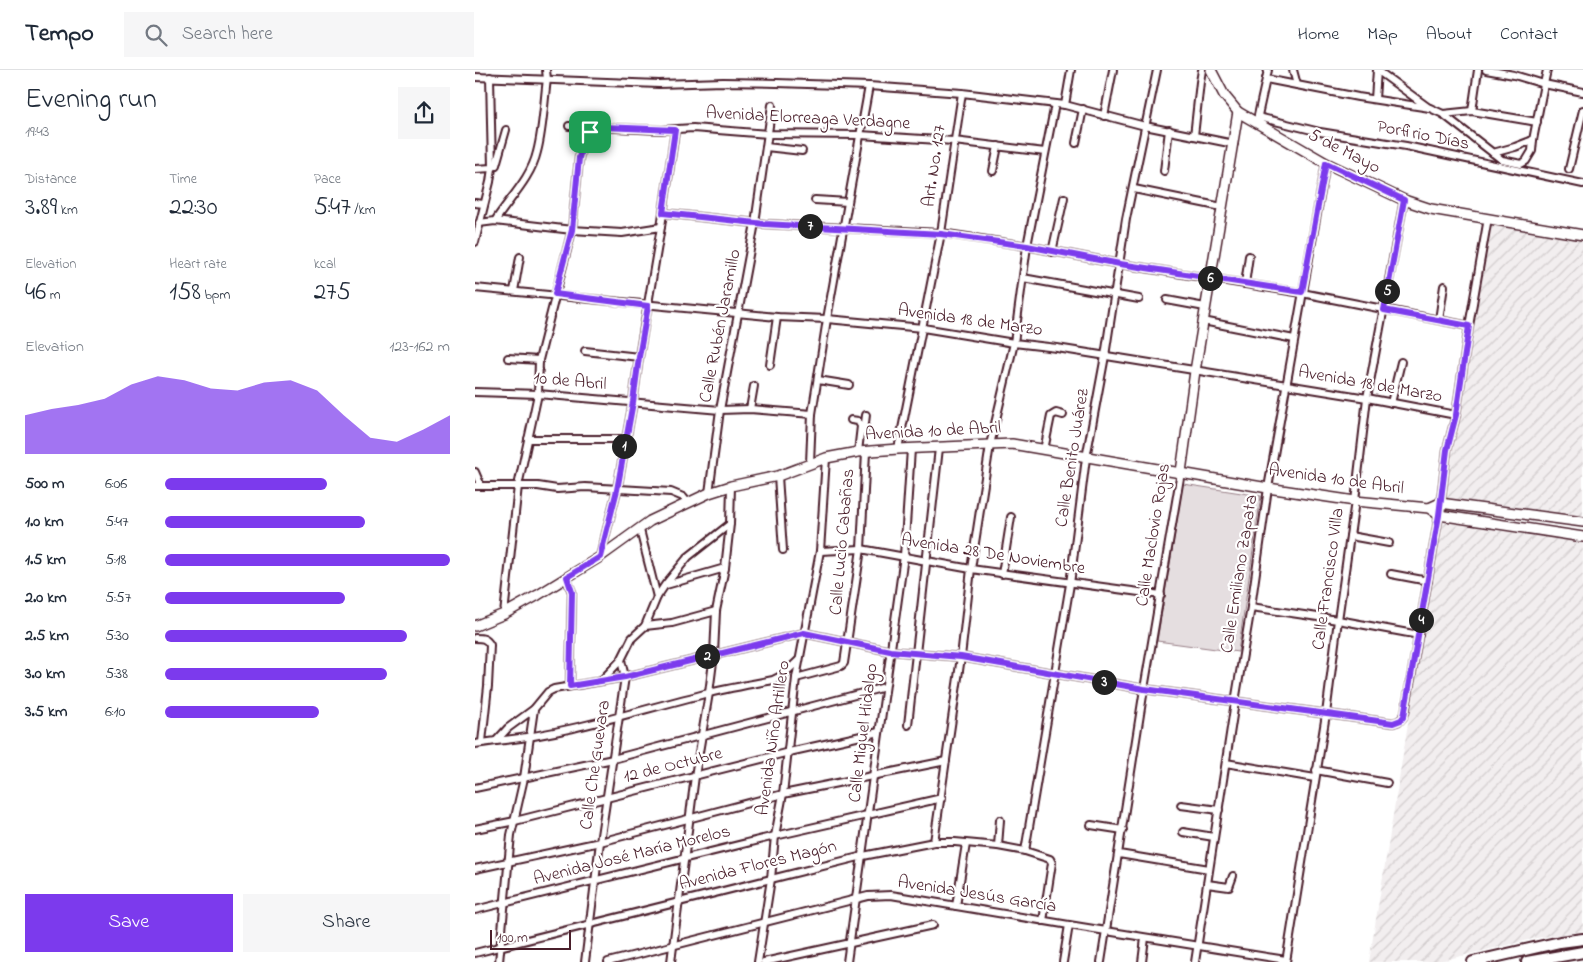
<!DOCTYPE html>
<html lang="en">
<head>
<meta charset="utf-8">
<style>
  :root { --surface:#fff; --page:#f6f6f7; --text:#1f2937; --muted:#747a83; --line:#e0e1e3; --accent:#7c3aed }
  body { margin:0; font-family:"Indie Flower",sans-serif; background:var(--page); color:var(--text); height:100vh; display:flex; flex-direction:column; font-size:19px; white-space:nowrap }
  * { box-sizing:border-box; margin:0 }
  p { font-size:16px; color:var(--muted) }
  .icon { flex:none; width:28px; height:28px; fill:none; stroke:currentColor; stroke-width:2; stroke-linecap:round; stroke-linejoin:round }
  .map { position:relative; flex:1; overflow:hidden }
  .sheet { display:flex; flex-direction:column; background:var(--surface); width:475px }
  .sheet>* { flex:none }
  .scale { position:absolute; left:15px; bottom:12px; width:81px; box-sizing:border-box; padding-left:5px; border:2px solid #4a1f2b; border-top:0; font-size:14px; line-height:18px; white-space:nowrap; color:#4a1f2b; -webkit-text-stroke:4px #fff; paint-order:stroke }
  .pin { position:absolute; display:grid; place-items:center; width:42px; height:42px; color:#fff; margin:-21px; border-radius:10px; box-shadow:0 2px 8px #0006 }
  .km { position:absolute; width:25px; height:25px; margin:-12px; border-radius:50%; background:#222; color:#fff; font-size:14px; line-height:25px; text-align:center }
  .round { display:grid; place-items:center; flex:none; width:52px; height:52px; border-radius:0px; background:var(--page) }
  .summary { display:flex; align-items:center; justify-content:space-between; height:85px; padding:0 25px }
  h1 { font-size:28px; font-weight:600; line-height:38px }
  .figures { display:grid; grid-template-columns:repeat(3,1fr); gap:8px; height:85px; padding:5px 25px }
  .figures div { display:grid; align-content:center }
  .figures b { font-size:25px; font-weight:600 }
  .figures small { font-size:14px; font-weight:400 }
  .figures p { font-size:14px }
  .chart { height:140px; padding:10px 25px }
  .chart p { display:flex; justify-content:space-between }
  .chart svg { width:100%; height:90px; margin-top:5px; fill:var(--accent); opacity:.7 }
  .action { display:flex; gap:10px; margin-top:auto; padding:10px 25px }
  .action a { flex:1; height:58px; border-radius:0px; background:var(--accent); color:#fff; font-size:20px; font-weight:600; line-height:58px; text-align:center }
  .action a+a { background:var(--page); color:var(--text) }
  ul { padding:0 25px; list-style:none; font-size:16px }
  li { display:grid; grid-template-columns:80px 60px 1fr; align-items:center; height:38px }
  li i { height:12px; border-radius:6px; background:var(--accent) }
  header { display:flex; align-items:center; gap:30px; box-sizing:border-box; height:70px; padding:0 25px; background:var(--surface); border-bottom:1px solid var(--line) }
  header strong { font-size:24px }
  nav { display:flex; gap:28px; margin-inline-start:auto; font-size:18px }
  .search { width:350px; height:45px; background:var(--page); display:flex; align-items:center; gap:12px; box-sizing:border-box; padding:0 18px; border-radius:0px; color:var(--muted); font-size:19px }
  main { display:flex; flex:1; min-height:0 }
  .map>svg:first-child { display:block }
  .industrial { fill:url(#industrial-furrows) }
  .grass { fill:#e5dee0; stroke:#987e86 }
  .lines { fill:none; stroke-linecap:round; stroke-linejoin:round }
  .street-casing { stroke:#4a1f2b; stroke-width:10 }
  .secondary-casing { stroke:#4a1f2b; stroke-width:12 }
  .primary-casing { stroke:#4a1f2b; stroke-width:14 }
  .street { stroke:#fff; stroke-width:6 }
  .secondary { stroke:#fff; stroke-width:9 }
  .primary { stroke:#fff; stroke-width:10 }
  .route-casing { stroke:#fff; stroke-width:10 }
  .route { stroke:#7c3aed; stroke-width:6 }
  .labels { text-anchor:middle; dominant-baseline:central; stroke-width:4.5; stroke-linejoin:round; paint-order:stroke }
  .street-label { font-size:18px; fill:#4a1f2b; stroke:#fff }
</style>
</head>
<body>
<header>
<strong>Tempo</strong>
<div class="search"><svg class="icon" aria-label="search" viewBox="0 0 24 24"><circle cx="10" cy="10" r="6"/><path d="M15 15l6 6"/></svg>Search here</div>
<nav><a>Home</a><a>Map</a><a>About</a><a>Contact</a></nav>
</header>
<main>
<section class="sheet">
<div class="summary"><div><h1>Evening run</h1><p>19:43</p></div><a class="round"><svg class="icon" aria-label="share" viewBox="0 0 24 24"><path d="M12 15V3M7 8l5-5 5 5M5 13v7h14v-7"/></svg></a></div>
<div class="figures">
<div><p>Distance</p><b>3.89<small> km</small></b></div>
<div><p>Time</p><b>22:30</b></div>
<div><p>Pace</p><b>5:47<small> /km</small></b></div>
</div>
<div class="figures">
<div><p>Elevation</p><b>46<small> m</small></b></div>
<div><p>Heart rate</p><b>158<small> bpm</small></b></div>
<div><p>kcal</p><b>275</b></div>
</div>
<div class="chart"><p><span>Elevation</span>123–162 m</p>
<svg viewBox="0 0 160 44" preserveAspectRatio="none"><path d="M0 44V25L10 22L20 20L30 17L40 10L50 6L60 8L70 12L80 13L90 9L100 8L110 13L120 25L130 36L140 38L150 32L160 25V44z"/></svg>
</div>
<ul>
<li><b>500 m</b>6:06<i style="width:57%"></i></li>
<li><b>1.0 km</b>5:47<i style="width:70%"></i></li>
<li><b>1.5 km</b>5:18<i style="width:100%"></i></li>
<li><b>2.0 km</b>5:57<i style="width:63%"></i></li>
<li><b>2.5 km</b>5:30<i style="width:85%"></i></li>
<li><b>3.0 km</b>5:38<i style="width:78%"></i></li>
<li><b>3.5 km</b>6:10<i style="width:54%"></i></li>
</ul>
<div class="action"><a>Save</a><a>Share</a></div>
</section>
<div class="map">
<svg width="1108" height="892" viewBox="0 0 1108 892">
  <defs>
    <pattern id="industrial-furrows" width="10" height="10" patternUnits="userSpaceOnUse" patternTransform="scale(1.25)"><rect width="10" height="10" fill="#f2eeef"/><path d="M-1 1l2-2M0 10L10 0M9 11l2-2" fill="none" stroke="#d1cccd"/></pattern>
  </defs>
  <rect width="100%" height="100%" fill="#fff"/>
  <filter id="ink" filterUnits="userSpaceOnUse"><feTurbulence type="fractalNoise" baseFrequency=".02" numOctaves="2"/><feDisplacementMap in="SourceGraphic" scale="10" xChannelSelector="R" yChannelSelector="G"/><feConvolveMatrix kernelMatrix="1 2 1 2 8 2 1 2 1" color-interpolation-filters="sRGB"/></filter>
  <g filter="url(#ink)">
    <g class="industrial">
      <path d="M1015,152l93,16v281l-139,-21z"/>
      <path d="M966,452l142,21v388l-46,7 -101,24h-67z"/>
    </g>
    <path class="grass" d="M708,414l78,12 -23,156 -81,-11z"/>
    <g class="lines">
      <g class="street-casing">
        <g id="street">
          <path d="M818,0l4,15"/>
          <path d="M902,0l52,38"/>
          <path d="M1011,0l28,5 30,9 3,-14"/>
          <path d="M0,7l184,7 64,-2 54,1 92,3 93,7 103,12 80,21 89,18"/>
          <path d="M791,9l92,18 72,11 13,6 59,46 19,4 5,-3 6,-10 1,-11 11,-56 39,8"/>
          <path d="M900,29l2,-29"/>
          <path d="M590,35l6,-35"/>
          <path d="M997,41l6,-41"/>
          <path d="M968,44l29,-3 65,11"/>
          <path d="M629,46l9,-46"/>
          <path d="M783,47l62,15 86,14 177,38"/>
          <path d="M782,50l11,-50"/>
          <path d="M94,56l93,4 31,-2 75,6 92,1 94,6 91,11"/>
          <path d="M719,66l6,-54 2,-12"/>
          <path d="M601,73l7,-34"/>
          <path d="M291,77l36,4"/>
          <path d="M1018,83l22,-6 18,-7"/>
          <path d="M0,99l17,-1 4,-3 10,-35"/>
          <path d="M1094,99l14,-59"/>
          <path d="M518,101l5,-25"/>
          <path d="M689,101l5,-41"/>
          <path d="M659,119l88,18"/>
          <path d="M340,130l33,2"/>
          <path d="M0,133l9,1"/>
          <path d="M188,143l102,11 176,9 86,13 93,18 182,29 167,33"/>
          <path d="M20,151c14,-22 36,-43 42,-69 6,-22 7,-50 10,-73l-1,-9"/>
          <path d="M4,153l16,-2 77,9 50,3 39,-6"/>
          <path d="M0,172l15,-60 2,-14 -2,-91"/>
          <path d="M577,182l12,-54"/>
          <path d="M548,208l116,21"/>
          <path d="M770,214l4,-28"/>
          <path d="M0,218l302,29 50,2 96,9 91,15 43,5 310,50 89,17"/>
          <path d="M39,221l6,-34"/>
          <path d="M692,230l38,7"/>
          <path d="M964,250l5,-34"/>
          <path d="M728,251l91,18"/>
          <path d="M110,281l54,6"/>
          <path d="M33,288l31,2"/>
          <path d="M295,295l7,-48"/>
          <path d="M343,310l31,5"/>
          <path d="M0,322l63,2 182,16 30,-1 62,5"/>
          <path d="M916,333l10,-41"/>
          <path d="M275,339l4,-23"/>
          <path d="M376,350l7,1 3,5 -3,26"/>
          <path d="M389,361l2,-16"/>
          <path d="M53,369h97"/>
          <path d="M423,379l43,-216 21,-140"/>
          <path d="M569,380l7,-34 5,-3 7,2"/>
          <path d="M335,393l2,-49 15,-95 42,-233"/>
          <path d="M0,402l6,14"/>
          <path d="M303,406l5,74"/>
          <path d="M0,416h63l19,3 28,-2 86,5 12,5 5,6"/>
          <path d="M234,423l11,-83 35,-187 17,-118"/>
          <path d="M165,460l17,67"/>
          <path d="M875,466l39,7"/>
          <path d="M345,481l41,-2 110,20 190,26"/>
          <path d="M125,487l17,-67 16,-88 6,-45 22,-130 14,-96"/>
          <path d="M527,504l9,-57"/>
          <path d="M916,504l37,7"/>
          <path d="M91,507l6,15 -2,94"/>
          <path d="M191,515l59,-17"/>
          <path d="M776,537l87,13 81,15"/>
          <path d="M29,544l14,-128 20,-92 1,-34 33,-130 7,-72 4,-17 7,-9 13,-5"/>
          <path d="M170,556l27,-3 44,-12"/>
          <path d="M0,568c7,0 11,0 15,7l-2,41 -6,56"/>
          <path d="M321,608l45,-12 3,-3 17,-114 5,-97"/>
          <path d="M126,611l20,-21"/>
          <path d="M433,655l31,-277"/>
          <path d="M21,671c73,-7 142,-31 213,-48 21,-5 43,-9 64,-13l10,-5 16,-15"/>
          <path d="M0,674l21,-3 12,-13 26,-19 14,-17 6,-3 71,-12 179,-44 86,18 71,6 183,32 249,34c6,-1 10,-4 12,-10l34,-198 8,-65 9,-35 13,-89 19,-108"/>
          <path d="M751,693l89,15"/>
          <path d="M841,700l71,13"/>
          <path d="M0,718l138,-29 272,-72"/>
          <path d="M706,735l38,5"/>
          <path d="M616,755l32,5"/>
          <path d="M0,759l40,-8 274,-69 90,-20"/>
          <path d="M708,762l31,5"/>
          <path d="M459,772l27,-185 10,-88 19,-124 24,-102 13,-97 28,-142"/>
          <path d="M523,776l2,-26"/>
          <path d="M550,781l45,-267 16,-126 19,-102 21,-137 31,-149"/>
          <path d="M644,784l90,15"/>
          <path d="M0,799l125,-27 183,-48 163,-33"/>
          <path d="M732,814l22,3 4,-11"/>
          <path d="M481,836l10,-62"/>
          <path d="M0,840l300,-74 167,-38"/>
          <path d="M0,883l388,-97 71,-14h21l43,4 27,5 25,8 2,4 -9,58"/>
          <path d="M24,892l12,-127 13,-57 10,-69"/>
          <path d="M110,892l15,-120 25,-165 -4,-17 11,-22 13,-12 12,-29 8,-12 23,-28 42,-33"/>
          <path d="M133,892l260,-66 23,-1 178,30 217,35"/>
          <path d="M196,892l24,-186 14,-83 5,-39 2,-43 9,-43 5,-44 1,-38"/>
          <path d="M283,892l13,-83 4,-43 8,-42 13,-116 24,-127 6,-93"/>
          <path d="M289,892l169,-37"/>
          <path d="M372,892l57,-406 7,-107"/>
          <path d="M588,892l6,-37"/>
          <path d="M626,892l43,-273 37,-217"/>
          <path d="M667,892l3,-24"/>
          <path d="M720,892l40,-260 16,-95 17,-119 58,-325"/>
          <path d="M811,892l40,-248 12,-94 17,-119 12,-103 37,-198"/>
        </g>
      </g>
      <g class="secondary-casing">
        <g id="secondary">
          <path d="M736,0l13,25 14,17 88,51 78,37 27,9 152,26"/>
          <path d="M706,402l14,-101 43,-259"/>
          <path d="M954,438l11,-5 143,19"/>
          <path d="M0,556l29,-12 34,-19 62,-38 50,-36 59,-28 22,-7 47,-10 48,-18 32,-6 40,-3 114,-5 256,44 87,13 74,7 10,7 144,22"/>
        </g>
      </g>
      <g class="primary-casing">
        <g id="primary">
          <path d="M998,892l87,-20 23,-3"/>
          <path d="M1052,892l56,-10"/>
        </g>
      </g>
      <use href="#street" class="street"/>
      <use href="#secondary" class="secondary"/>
      <use href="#primary" class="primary"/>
    </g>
  </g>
  <g class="lines" filter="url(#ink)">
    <g class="route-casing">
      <path id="route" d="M128,57l72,3 -12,83 102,11 176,10 86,12 93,18 182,28 24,-129 78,37 -20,110 85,16 -13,89 -9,35 -8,65 -35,201 -3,4 -8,3 -249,-34 -183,-32 -71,-6 -86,-18 -179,44 -55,9 2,-94 -5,-15 33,-20 17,-67 16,-88 6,-45 9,-51 -93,-12 17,-64 7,-72 4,-17 7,-9z"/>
    </g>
    <use href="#route" class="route"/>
  </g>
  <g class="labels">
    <g class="street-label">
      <text transform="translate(333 49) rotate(3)">Avenida Elorreaga Verdagne</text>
      <text transform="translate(948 66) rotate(11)">Porfirio Días</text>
      <text transform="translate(869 82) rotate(27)">5 de Mayo</text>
      <text transform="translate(460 96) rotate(-82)">Art. No. 127</text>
      <text transform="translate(495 251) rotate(8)">Avenida 18 de Marzo</text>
      <text transform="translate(246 256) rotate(-79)">Calle Rubén Jaramillo</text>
      <text transform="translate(95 312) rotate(5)">10 de Abril</text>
      <text transform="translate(895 315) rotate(10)">Avenida 18 de Marzo</text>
      <text transform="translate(458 362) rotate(-3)">Avenida 10 de Abril</text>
      <text transform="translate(598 388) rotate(-81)">Calle Benito Juárez</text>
      <text transform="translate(861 410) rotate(8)">Avenida 10 de Abril</text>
      <text transform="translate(679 465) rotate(-81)">Calle Maclovio Rojas</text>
      <text transform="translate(368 472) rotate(-85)">Calle Lucio Cabañas</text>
      <text transform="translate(518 485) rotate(9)">Avenida 28 De Noviembre</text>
      <text transform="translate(765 504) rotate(-81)">Calle Emiliano Zapata</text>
      <text transform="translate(854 509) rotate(-82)">Calle Francisco Villa</text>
      <text transform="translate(389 663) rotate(-83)">Calle Miguel Hidalgo</text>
      <text transform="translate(299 668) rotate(-82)">Avenida Niño Artillero</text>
      <text transform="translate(121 695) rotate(-82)">Calle Che Guevara</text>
      <text transform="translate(198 696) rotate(-14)">12 de Octubre</text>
      <text transform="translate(157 786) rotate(-14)">Avenida José María Morelos</text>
      <text transform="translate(283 796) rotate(-14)">Avenida Flores Magón</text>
      <text transform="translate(502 825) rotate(9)">Avenida Jesús García</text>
    </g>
  </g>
</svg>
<div class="scale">100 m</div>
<div class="pin" style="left:115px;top:62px;background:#1e9e55"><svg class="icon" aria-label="arrive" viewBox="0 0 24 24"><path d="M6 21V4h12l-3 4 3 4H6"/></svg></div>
<b class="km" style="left:149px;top:376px">1</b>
<b class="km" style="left:232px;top:586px">2</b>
<b class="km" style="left:629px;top:612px">3</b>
<b class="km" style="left:946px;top:550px">4</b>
<b class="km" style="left:912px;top:221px">5</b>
<b class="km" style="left:735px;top:208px">6</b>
<b class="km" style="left:335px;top:156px">7</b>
</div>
</main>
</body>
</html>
